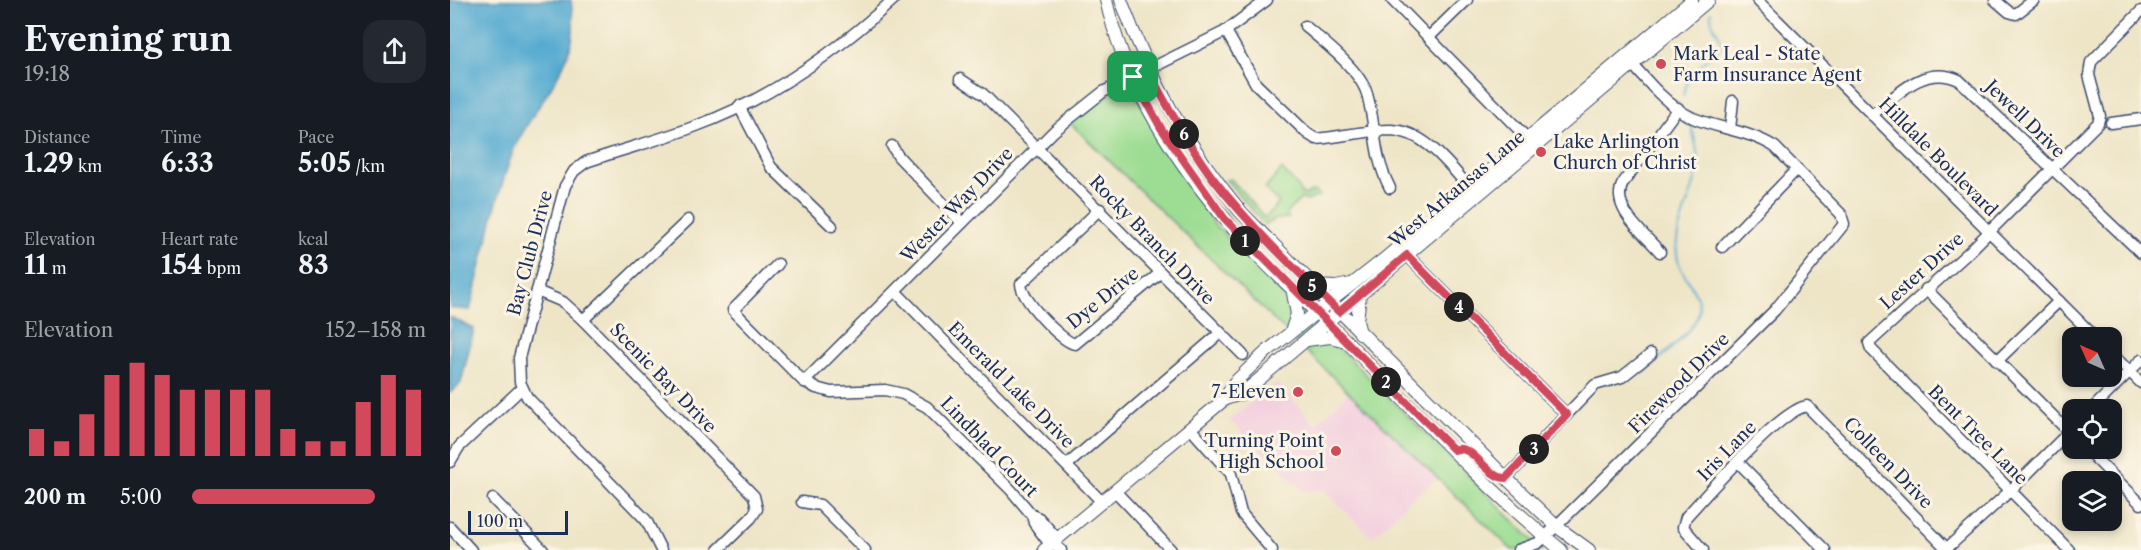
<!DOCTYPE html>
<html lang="en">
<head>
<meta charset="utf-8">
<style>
  :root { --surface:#171b24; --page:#242831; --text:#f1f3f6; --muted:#9ea1a6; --accent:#d1495b }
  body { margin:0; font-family:"Libre Caslon Text",serif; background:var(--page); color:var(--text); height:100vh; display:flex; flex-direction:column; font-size:22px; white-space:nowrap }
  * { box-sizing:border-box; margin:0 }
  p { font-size:20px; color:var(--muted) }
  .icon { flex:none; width:33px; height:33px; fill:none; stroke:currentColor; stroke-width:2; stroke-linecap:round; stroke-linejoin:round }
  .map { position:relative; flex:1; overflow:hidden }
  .side { display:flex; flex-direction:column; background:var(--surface); width:450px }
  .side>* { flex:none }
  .needle { width:39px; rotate:315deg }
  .tools { position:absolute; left:1612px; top:327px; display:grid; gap:12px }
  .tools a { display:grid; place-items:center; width:60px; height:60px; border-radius:12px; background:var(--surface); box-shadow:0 3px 9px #0003; font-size:30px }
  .scale { position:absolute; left:18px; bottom:15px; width:100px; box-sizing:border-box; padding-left:6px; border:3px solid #1b2f5e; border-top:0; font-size:16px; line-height:21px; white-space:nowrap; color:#1b2f5e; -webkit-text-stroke:4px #fcf5e5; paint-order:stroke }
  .pin { position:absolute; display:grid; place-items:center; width:51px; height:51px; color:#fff; margin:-26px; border-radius:12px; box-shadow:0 3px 9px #0006 }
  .km { position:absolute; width:30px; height:30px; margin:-15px; border-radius:50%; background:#222; color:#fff; font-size:16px; line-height:30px; text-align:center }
  .round { display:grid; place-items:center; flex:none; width:63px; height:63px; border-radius:18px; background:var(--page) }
  .head { display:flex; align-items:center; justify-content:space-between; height:102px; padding:0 24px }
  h1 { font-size:33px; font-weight:700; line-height:45px }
  .stats { display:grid; grid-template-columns:repeat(3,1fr); gap:9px; height:102px; padding:6px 24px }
  .stats div { display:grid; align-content:center }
  .stats b { font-size:26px; font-weight:700 }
  .stats small { font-size:16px; font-weight:400 }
  .stats p { font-size:16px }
  .chart { height:168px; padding:12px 24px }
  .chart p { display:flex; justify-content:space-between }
  .chart svg { width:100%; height:108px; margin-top:6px; stroke:var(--accent); stroke-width:6 }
  ul { padding:0 24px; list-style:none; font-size:20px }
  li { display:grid; grid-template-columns:96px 72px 1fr; align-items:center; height:45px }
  li i { height:15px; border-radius:8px; background:var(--accent) }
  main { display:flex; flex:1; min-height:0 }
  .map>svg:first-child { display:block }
  .built { fill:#f3cfdf }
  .green { fill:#9ddd93; stroke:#5c8678; stroke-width:1.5 }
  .water { fill:#54aad1; stroke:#386c98; stroke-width:1.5 }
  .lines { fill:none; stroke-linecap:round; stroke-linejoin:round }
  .stream { stroke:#54aad1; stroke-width:2 }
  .minor-casing { stroke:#3b4a6e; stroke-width:13 }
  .major-casing { stroke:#3b4a6e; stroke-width:14 }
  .minor { stroke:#fff; stroke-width:10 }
  .major { stroke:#fff; stroke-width:12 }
  .route-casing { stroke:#fff; stroke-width:12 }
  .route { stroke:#d1495b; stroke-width:8 }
  .poi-dot { fill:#d1495b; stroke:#fcf5e5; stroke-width:2 }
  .labels { text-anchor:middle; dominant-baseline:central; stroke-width:6; stroke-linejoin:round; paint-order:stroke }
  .poi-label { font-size:18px; fill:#1b2f5e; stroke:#fcf5e5; text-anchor:start }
  .street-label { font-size:18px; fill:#1b2f5e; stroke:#fcf5e5 }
</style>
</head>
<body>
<main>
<section class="side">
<div class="head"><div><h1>Evening run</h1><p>19:18</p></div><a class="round"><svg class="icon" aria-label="share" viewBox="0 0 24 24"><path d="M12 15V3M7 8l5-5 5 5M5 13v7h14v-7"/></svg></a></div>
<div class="stats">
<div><p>Distance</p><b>1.29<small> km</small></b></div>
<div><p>Time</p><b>6:33</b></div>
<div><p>Pace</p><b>5:05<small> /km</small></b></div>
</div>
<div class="stats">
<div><p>Elevation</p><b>11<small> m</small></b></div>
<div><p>Heart rate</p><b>154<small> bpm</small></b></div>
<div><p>kcal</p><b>83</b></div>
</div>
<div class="chart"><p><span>Elevation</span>152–158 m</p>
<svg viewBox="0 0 160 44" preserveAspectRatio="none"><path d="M5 44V33M15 44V38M25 44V27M35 44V11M45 44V6M55 44V11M65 44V17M75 44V17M85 44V17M95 44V17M105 44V33M115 44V38M125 44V38M135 44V22M145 44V11M155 44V17"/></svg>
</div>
<ul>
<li><b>200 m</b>5:00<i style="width:78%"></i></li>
</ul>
</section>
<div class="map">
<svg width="1691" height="550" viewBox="0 0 1691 550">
  <rect width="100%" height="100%" fill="#fcf5e5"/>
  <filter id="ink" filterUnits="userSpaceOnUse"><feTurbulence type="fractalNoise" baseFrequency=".0167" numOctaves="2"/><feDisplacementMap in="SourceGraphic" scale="12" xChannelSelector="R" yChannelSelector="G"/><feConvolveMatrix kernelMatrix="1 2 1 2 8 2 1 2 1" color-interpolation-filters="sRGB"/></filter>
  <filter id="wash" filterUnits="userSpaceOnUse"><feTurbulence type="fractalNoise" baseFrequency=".008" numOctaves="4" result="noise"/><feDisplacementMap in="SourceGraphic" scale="24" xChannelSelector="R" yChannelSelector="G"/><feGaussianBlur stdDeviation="1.35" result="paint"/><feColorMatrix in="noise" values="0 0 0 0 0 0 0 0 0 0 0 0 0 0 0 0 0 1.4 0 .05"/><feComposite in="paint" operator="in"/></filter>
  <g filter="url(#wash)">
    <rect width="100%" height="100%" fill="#eee5c7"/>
    <path class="built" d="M827,383l39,42 34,-34 88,87 -26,20 -40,40 -48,-48 -20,1 -75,-71z"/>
    <g class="green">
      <path d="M679,84l85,140 329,326h-31l-443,-428 15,-15z"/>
      <path d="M832,169l17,19 1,5 5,2 9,-4 6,5 -14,5 -4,-3 -16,15 3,5 -13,1 -11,6 -39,-45 5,-1 34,39 14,-15 -14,-14z"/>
      <path d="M766,192l34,38 -18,-13 -18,-22z"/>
    </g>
    <g class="water">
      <path d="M0,0h121c1,10 3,22 2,32 -2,39 -48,87 -61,122 -18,51 -29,104 -42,156l-20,-2z"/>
      <path d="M0,317l24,12 -13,54 -11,10z"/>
    </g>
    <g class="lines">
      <g class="stream">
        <path d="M1233,95l6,-19 33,-31c-1,-14 -13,-18 -11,-33"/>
        <path d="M1195,372c13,-13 48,-40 53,-57 6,-23 -19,-38 -21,-60 -4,-32 20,-62 21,-94 0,-12 -4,-24 -7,-36"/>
      </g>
    </g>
  </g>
  <g filter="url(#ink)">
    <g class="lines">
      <g class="minor-casing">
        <g id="minor">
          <path d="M942,0l135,138 6,4"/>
          <path d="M1307,0l339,338"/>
          <path d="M1545,0l14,12 7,2 18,-14"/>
          <path d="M855,26c19,16 55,44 62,68 10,35 5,59 23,94"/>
          <path d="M776,31l30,53 52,50 8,5c25,-2 50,-9 75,-9 36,1 61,39 83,63"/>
          <path d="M979,37l38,-37"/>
          <path d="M510,79l23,15 260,261"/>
          <path d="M289,106l32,61 61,59"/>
          <path d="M1422,115c26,-21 52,-51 87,-35l182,173"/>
          <path d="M1661,123l30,-4"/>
          <path d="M1280,129l3,-28"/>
          <path d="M442,146l6,10 64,67"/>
          <path d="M650,209l-79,75c0,15 40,57 54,60l85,-71"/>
          <path d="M1272,247l75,-78"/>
          <path d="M1210,252c-14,-17 -51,-44 -37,-69l55,-75"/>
          <path d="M957,255l160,160"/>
          <path d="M328,264l-45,46 69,70 14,8 15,4 54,-2 18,4 24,13 84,83 21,25 2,8 12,16 15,11"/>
          <path d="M1476,289l147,147"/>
          <path d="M87,291l26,11 20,18 171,176 3,13 -6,9 -33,32"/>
          <path d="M446,292l206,210"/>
          <path d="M133,320l105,-100"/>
          <path d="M1662,354l29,29"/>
          <path d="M1547,361l62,-60"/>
          <path d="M354,382l250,-251 49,-39 121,-60 43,-32"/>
          <path d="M1641,410l50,-50"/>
          <path d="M740,428l41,46 10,39 31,37"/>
          <path d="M1635,448l56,56"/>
          <path d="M0,462l9,-15 63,-59"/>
          <path d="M1288,462l87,88"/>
          <path d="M617,465l152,-131"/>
          <path d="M1056,478l89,-93 27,-8 29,-23"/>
          <path d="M665,491l56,59"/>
          <path d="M43,499l50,51"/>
          <path d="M352,502l18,3 45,45"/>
          <path d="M582,515l7,3 15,17v8"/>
          <path d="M0,527l21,23"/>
          <path d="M211,550l-15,-30 -119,-123 -7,-15 -1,-24 46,-172 9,-15 12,-9c37,-13 74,-22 110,-36 74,-27 140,-74 197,-126"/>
          <path d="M1068,550l20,-7 7,-6 230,-227 69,-86 -3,-10 -66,-67c-25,-16 -55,-18 -82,-29 -25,-11 -48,-39 -65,-59"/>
          <path d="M1253,550l-20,-23 3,-10c21,-23 95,-108 121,-111l141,144"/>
          <path d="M1495,550l65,-59 63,-63"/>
          <path d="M1619,550l-198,-201 -2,-6 101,-92 128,-128 2,-7 -11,-41 2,-13 50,-51"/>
        </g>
      </g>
      <g class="major-casing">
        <g id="major">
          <path d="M656,0c18,80 66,156 118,218 40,49 91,90 135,136 65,67 130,137 202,196"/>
          <path d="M671,0c30,80 66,147 121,213l264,265 50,48 33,24"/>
          <path d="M862,286l24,1 15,-3"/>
          <path d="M910,294l-3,27 3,12"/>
          <path d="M841,332l6,-18 -5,-26"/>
          <path d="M857,340l23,-3 16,4"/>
          <path d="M775,399l9,-16 32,-31 117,-92 309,-260"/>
          <path d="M594,550l181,-151 18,-6 466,-393"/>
        </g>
      </g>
      <use href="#minor" class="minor"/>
      <use href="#major" class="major"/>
    </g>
  </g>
  <g class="lines" filter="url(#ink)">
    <g class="route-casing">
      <path id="route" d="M698,71c21,37 41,76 67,110 37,47 81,89 124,131l68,-57 160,160 -61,63c-20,0 -33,-36 -52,-28l-230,-232 -63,-90 -28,-51z"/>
    </g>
    <use href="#route" class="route"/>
  </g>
  <g class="poi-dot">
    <circle cx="1211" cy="64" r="6"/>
    <circle cx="1091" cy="152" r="6"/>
    <circle cx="848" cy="392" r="6"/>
    <circle cx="886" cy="451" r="6"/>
  </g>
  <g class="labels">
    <g class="poi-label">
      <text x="1223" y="54">Mark Leal - State<tspan x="1223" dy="21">Farm Insurance Agent</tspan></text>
      <text x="1103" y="142">Lake Arlington<tspan x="1103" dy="21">Church of Christ</tspan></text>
      <text x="836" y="392" text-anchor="end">7-Eleven</text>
      <text x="874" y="441" text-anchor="end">Turning Point<tspan x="874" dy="21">High School</tspan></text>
    </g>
    <g class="street-label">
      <text transform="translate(1575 119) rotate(44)">Jewell Drive</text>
      <text transform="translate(1488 157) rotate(45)">Hilldale Boulevard</text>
      <text transform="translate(1007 189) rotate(-40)">West Arkansas Lane</text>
      <text transform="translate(507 205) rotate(-46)">Wester Way Drive</text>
      <text transform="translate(702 240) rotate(46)">Rocky Branch Drive</text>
      <text transform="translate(80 253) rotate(-75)">Bay Club Drive</text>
      <text transform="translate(1472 271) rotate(-42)">Lester Drive</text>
      <text transform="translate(653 298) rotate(-39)">Dye Drive</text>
      <text transform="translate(213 378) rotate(46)">Scenic Bay Drive</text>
      <text transform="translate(1229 383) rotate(-45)">Firewood Drive</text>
      <text transform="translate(561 385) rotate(45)">Emerald Lake Drive</text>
      <text transform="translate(1528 435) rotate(45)">Bent Tree Lane</text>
      <text transform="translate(539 447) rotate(46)">Lindblad Court</text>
      <text transform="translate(1277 451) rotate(-46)">Iris Lane</text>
      <text transform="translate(1438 463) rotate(46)">Colleen Drive</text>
    </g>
  </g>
</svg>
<div class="tools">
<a><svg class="needle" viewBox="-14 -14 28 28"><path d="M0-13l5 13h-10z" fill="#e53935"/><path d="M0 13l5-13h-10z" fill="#9ea1a6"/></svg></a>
<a><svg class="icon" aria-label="locate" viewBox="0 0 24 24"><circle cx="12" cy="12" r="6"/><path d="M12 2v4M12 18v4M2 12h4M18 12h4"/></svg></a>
<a><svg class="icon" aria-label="layers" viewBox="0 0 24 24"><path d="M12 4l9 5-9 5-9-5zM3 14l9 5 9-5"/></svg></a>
</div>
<div class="scale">100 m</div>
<div class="pin" style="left:683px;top:77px;background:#1e9e55"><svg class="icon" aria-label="arrive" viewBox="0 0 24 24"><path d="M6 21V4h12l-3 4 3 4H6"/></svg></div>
<b class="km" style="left:795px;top:241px">1</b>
<b class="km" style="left:936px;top:382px">2</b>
<b class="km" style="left:1084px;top:449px">3</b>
<b class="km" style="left:1009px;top:307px">4</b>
<b class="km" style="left:862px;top:286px">5</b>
<b class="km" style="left:734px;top:134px">6</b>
</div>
</main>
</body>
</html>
